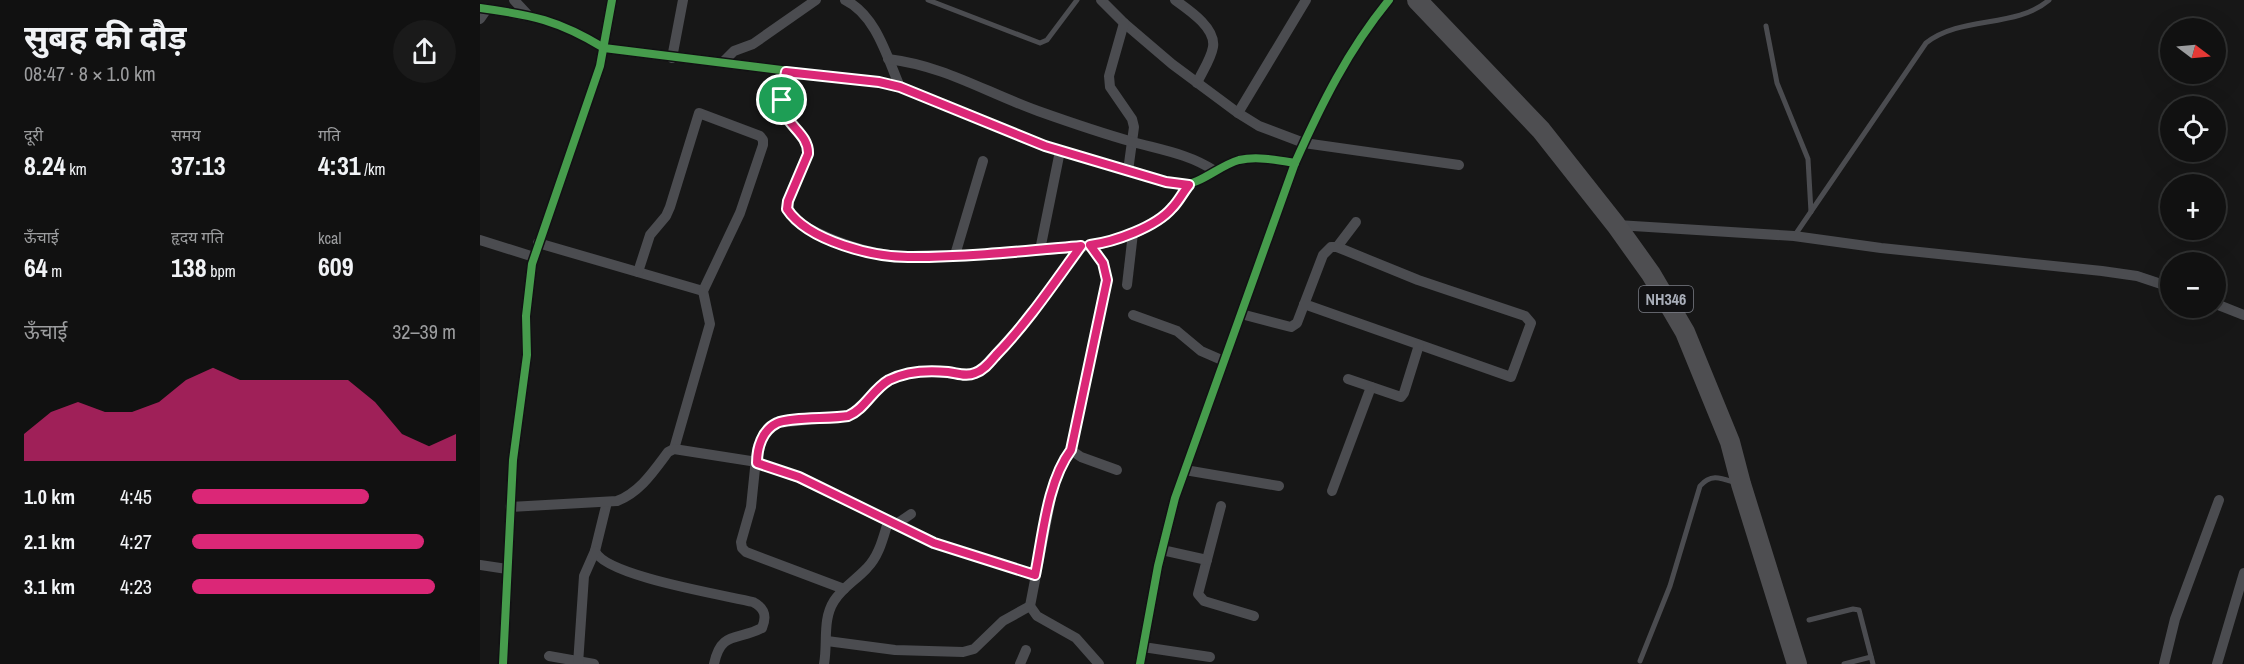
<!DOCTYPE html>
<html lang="hi">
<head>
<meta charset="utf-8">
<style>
  :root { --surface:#111; --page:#1a1a1a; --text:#f1f3f6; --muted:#9c9d9f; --line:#303131; --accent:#db2777 }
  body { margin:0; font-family:"Archivo Narrow","Noto Sans Devanagari",sans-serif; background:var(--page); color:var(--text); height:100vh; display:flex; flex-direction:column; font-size:22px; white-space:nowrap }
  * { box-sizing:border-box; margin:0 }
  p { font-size:20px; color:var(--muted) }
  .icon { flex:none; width:33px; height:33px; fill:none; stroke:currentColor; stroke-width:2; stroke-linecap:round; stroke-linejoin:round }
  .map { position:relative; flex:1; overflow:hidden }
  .drawer { display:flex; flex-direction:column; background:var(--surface); width:480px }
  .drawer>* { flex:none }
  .needle { width:39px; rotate:106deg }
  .fabs { position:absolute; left:1680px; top:18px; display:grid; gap:12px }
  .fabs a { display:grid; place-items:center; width:66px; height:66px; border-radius:50%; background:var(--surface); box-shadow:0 6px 24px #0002,0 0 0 2px var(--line); font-size:30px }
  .pin { position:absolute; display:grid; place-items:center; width:51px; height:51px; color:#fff; margin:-26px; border:3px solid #fff; border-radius:50%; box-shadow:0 2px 6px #0007 }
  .round { display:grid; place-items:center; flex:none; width:63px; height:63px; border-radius:32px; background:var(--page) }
  .headline { display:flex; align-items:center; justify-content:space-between; height:102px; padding:0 24px }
  h1 { font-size:33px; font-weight:700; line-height:45px }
  .metrics { display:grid; grid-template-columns:repeat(3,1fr); gap:9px; height:102px; padding:6px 24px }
  .metrics div { display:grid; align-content:center }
  .metrics b { font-size:26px; font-weight:700 }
  .metrics small { font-size:16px; font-weight:400 }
  .metrics p { font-size:16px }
  .chart { height:168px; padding:12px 24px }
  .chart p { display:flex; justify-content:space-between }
  .chart svg { width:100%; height:108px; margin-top:6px; fill:var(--accent); opacity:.7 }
  ul { padding:0 24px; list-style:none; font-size:20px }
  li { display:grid; grid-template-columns:96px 72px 1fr; align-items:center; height:45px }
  li i { height:15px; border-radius:8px; background:var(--accent) }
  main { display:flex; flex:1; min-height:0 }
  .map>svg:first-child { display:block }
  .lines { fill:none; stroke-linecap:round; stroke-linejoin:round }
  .lane { stroke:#4b4c50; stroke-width:5 }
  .street { stroke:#4b4c50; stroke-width:10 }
  .highway { stroke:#4e4e51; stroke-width:20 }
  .cycleway-casing { stroke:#111113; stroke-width:11 }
  .cycleway { stroke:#469c4c; stroke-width:8 }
  .route-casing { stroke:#fff; stroke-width:12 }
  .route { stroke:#db2777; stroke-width:8 }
  .labels { text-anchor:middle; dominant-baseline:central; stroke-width:4.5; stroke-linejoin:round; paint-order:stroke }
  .shield { fill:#111113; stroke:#7b7e86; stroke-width:1.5 }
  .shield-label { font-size:16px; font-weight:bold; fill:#a8adb8 }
</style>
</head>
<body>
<main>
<section class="drawer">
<div class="headline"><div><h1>सुबह की दौड़</h1><p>08:47 · 8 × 1.0 km</p></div><a class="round"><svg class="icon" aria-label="share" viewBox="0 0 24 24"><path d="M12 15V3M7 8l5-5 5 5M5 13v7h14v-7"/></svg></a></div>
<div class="metrics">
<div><p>दूरी</p><b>8.24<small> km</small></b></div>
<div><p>समय</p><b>37:13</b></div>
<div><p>गति</p><b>4:31<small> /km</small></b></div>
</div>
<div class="metrics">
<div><p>ऊँचाई</p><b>64<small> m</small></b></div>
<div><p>हृदय गति</p><b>138<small> bpm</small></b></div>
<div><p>kcal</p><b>609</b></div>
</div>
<div class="chart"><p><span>ऊँचाई</span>32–39 m</p>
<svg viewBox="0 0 160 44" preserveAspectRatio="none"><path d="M0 44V33L10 24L20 20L30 24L40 24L50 20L60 11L70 6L80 11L90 11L100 11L110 11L120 11L130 20L140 33L150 38L160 33V44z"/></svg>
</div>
<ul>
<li><b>1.0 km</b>4:45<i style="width:67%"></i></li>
<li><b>2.1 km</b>4:27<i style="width:88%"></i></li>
<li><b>3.1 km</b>4:23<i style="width:92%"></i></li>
</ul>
</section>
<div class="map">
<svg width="1764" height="664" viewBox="0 0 1764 664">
  <rect width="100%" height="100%" fill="#171717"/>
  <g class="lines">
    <g class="lane">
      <path d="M448,0l112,43 7,-3 30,-40"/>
      <path d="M1286,26l11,57 31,76 3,53"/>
      <path d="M1315,235l131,-192c36,-28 89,-14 123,-43"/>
      <path d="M1329,620l44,-11 6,1 14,54"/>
      <path d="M1160,661l30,-75 30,-100c11,-13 21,-8 36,-3"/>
      <path d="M1364,664l27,-7"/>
    </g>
    <g class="street">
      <path d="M34,0l13,14"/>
      <path d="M365,0c31,15 42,57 55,87"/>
      <path d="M621,0l23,23 48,41 66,49 21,13 45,17 155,22"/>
      <path d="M695,0c14,10 41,28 38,47 -2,12 -11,25 -16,36"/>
      <path d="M0,8c52,7 78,12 124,40l274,34 22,5 145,59 134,39c22,0 39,-19 60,-25 18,-4 38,0 56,3"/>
      <path d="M0,19l7,-10"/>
      <path d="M644,23l-15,53 1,11 22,32 2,8 -6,44"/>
      <path d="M192,58l11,-58"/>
      <path d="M408,59c57,7 97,33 150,52 31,11 63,22 95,31 29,8 56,12 82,29"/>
      <path d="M242,63l12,-12 19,-7 63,-44"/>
      <path d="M306,72c-2,11 -7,26 -3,38 5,16 27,25 25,45l-20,46c-1,16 15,25 28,31 29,14 60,23 92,25 27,2 60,-3 87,-4 35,-2 71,-3 105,-9 24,-5 53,-17 70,-33 8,-7 13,-18 19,-26"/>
      <path d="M758,113l68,-113"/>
      <path d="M1137,225l177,11 87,12 221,23 35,5 33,11"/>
      <path d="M0,240l54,17"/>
      <path d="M58,243l165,48"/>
      <path d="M610,245l13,18 4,17 -36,170 -9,13 -8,19 -24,124 7,10 39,22 23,26"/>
      <path d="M857,247l19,-25"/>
      <path d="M560,250l20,-99"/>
      <path d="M475,255l28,-94"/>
      <path d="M158,272l12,-37 16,-19 4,-9 29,-94 61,23 3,4v5l-23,68 -37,78 7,33 -36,125"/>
      <path d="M647,285l6,-52"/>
      <path d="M1736,304l28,11"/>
      <path d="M761,314l46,12 4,1 6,-4 26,-68 8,-8h6l81,33 107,36 6,7 -20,54 -207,-73"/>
      <path d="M653,315l44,16 24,20 23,10"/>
      <path d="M868,379l53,18 3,-4 15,-48"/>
      <path d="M591,450l10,7 36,13"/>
      <path d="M277,463l42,15 135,65 101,32"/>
      <path d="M705,470l94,16"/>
      <path d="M852,491l39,-104"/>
      <path d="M127,502l-12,49c10,25 129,44 158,51 12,6 14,14 9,26 -24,13 -41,2 -48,36"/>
      <path d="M741,506l-23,88 6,7 50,15"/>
      <path d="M30,507l107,-6c23,-9 36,-29 51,-49l6,-3 83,13"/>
      <path d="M415,525l16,-11"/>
      <path d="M682,550l45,10"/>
      <path d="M0,565l27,4"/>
      <path d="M364,589l-98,-37 -4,-4 -1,-6 10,-35 6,-58 7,-14 13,-12 71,-7 9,-4 16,-20 16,-12 15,-6 21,-3 39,4 11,-1 7,-5 54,-60 45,-63"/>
      <path d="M347,641l68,9 68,2 11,-3 29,-28 27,-15"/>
      <path d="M663,647l67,10"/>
      <path d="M69,656l45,8"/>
      <path d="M23,664l10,-204 14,-105 -1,-39 6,-52 68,-198 12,-66"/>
      <path d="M98,664l6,-88 11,-25"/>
      <path d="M344,664c4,-21 -2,-44 10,-63 9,-14 22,-21 33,-33 12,-12 16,-30 21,-46"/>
      <path d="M540,664l6,-14"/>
      <path d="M660,664l18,-98 17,-68 120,-335c26,-58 53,-113 94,-163"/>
      <path d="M1684,664l11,-45 44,-119"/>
      <path d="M1737,664l27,-91"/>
    </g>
    <path class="highway" d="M937,0l124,130 75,95 35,49 34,58 45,110 11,42 56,180"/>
    <g class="cycleway-casing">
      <g id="cycleway">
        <path d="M0,8c52,7 78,12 124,40l274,34 22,5 145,59 134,39c22,0 39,-19 60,-25 18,-4 38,0 56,3"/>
        <path d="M23,664l10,-204 14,-105 -1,-39 6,-52 68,-198 12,-66"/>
        <path d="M660,664l18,-98 17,-68 120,-335c26,-58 53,-113 94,-163"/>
      </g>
    </g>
    <use href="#cycleway" class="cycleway"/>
  </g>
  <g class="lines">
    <g class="route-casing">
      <path id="route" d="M306,72l93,10 21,5 145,59 121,36 23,3c-6,7 -10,16 -17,23 -16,19 -58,34 -82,37l13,18 4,17 -36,170c-24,32 -28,86 -36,125l-101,-32 -135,-66 -42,-14c0,-15 5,-33 20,-40 12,-6 54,-4 71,-7 17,-7 24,-26 41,-36 18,-9 39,-10 59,-8 9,1 18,5 27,1 9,-3 15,-11 21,-18 32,-33 58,-72 85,-109 -56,5 -113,11 -169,11 -37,1 -104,-16 -125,-48l1,-8 20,-47c1,-19 -20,-28 -25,-44 -4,-12 1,-27 3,-38z"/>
    </g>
    <use href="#route" class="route"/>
  </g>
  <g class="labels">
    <rect class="shield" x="1159" y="286" width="54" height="26" rx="4.5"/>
    <g class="shield-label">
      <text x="1186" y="299">NH346</text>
    </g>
  </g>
</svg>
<div class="fabs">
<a><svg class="needle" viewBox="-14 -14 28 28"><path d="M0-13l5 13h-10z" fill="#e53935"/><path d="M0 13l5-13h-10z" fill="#9c9d9f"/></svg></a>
<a><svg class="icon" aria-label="locate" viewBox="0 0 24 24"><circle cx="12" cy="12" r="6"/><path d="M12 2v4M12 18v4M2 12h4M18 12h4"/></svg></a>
<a>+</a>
<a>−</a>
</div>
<div class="pin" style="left:302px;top:100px;background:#1e9e55"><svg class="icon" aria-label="arrive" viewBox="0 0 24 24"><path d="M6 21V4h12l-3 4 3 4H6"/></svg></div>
</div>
</main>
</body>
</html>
